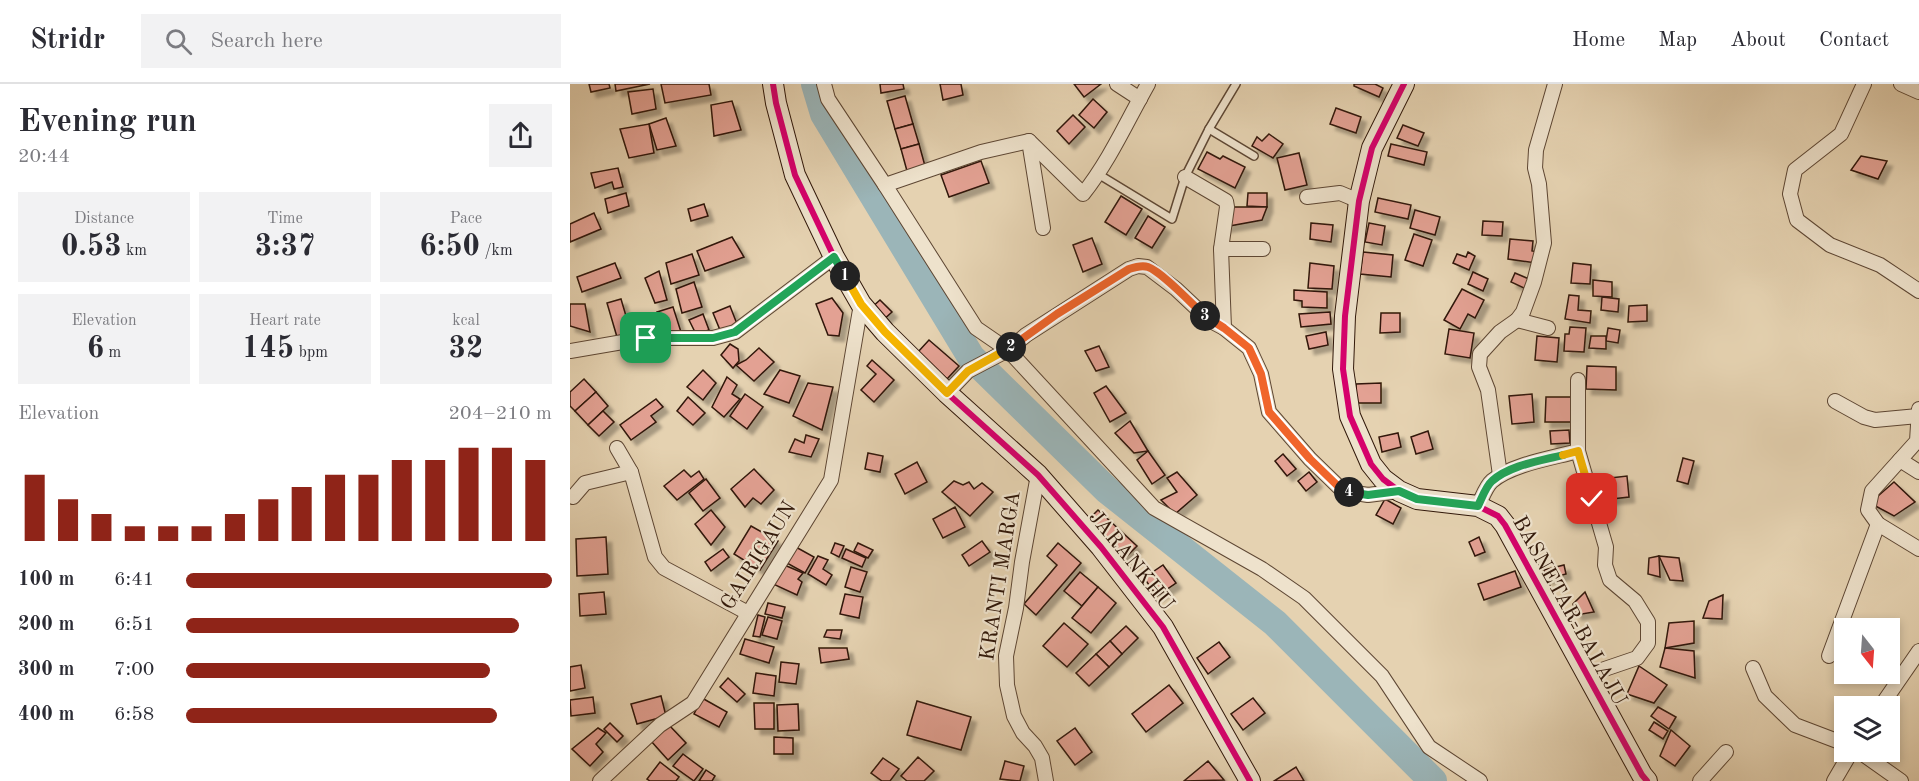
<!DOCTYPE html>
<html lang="en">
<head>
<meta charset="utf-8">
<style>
  :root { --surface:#fff; --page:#f2f2f3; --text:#2b2b33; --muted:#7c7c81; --line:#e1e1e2; --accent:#8f2418 }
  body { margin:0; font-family:"Old Standard TT",serif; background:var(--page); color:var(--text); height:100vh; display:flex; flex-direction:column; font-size:22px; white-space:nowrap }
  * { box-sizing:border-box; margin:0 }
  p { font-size:20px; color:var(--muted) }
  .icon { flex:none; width:33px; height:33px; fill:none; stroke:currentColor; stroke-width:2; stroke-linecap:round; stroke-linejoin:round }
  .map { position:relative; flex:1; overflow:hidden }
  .sheet { display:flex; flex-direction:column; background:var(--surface); width:570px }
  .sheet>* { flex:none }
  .needle { width:39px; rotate:163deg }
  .fabs { position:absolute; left:1264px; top:534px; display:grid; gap:12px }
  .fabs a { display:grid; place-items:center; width:66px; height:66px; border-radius:0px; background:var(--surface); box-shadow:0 3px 9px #0003; font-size:30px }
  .pin { position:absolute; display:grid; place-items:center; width:51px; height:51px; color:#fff; margin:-26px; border-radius:12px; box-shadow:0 3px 9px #0006 }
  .km { position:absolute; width:30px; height:30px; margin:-15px; border-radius:50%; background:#222; color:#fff; font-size:16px; line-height:30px; text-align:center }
  .round { display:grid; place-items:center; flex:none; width:63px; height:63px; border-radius:0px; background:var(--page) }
  .summary { display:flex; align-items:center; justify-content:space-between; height:102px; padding:0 18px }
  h1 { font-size:33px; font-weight:600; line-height:45px }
  .metrics { display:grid; grid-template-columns:repeat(3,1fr); gap:9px; height:102px; padding:6px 18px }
  .metrics div { display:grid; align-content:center; border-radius:0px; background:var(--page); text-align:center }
  .metrics b { font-size:30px; font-weight:600 }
  .metrics small { font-size:16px; font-weight:400 }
  .metrics p { font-size:16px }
  .chart { height:168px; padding:12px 18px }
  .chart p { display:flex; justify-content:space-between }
  .chart svg { width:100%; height:108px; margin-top:6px; stroke:var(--accent); stroke-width:6 }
  ul { padding:0 18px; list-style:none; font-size:20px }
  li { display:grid; grid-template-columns:96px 72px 1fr; align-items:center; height:45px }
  li i { height:15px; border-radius:8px; background:var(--accent) }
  header { display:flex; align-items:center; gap:36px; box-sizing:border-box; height:84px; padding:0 30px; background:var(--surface); border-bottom:2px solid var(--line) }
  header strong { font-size:28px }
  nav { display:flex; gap:33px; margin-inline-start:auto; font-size:21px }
  .search { width:420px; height:54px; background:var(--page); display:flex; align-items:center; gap:15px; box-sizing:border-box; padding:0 21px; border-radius:0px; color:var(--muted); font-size:22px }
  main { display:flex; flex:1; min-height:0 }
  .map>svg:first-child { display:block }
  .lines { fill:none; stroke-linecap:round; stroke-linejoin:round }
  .river { stroke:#9bb5b8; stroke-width:28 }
  .building { fill:#e3a193; stroke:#301709; stroke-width:1.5; filter:url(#shadow) }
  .lane-casing { stroke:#5d4633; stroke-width:10 }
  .street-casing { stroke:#5d4633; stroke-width:16 }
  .secondary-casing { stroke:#301709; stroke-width:22 }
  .lane { stroke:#eee2cc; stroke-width:7 }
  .street { stroke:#eee2cc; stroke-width:14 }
  .secondary { stroke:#eee2cc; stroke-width:20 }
  .cycleway-casing { stroke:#eee2cc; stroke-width:10 }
  .cycleway { stroke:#d6006c; stroke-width:6 }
  .split-1-casing { stroke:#fff; stroke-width:12 }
  .split-2-casing { stroke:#fff; stroke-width:12 }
  .split-3-casing { stroke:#fff; stroke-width:12 }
  .split-4-casing { stroke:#fff; stroke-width:12 }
  .split-5-casing { stroke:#fff; stroke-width:12 }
  .split-6-casing { stroke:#fff; stroke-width:12 }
  .split-1 { stroke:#22a559; stroke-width:8 }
  .split-2 { stroke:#f5b400; stroke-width:8 }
  .split-3 { stroke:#f0652b; stroke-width:8 }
  .split-4 { stroke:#f0652b; stroke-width:8 }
  .split-5 { stroke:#22a559; stroke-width:8 }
  .split-6 { stroke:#f5b400; stroke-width:8 }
  .labels { text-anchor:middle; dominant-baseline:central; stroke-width:4.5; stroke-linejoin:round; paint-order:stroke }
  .street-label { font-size:21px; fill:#301709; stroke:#eee2cc }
</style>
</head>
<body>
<header>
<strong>Stridr</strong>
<div class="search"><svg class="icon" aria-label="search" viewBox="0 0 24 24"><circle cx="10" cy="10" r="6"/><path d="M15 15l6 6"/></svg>Search here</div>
<nav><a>Home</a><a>Map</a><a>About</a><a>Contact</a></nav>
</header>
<main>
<section class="sheet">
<div class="summary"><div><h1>Evening run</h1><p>20:44</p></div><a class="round"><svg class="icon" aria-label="share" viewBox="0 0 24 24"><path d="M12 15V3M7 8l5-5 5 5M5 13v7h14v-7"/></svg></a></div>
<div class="metrics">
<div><p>Distance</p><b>0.53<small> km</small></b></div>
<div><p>Time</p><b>3:37</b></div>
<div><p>Pace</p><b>6:50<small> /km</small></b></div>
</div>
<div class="metrics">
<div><p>Elevation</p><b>6<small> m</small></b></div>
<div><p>Heart rate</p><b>145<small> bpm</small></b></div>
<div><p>kcal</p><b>32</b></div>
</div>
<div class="chart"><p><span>Elevation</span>204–210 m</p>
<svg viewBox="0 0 160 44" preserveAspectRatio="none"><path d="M5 44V17M15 44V27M25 44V33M35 44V38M45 44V38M55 44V38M65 44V33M75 44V27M85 44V22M95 44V17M105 44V17M115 44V11M125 44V11M135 44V6M145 44V6M155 44V11"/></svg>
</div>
<ul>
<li><b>100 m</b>6:41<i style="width:100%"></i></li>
<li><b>200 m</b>6:51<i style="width:91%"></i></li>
<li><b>300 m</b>7:00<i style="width:83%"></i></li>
<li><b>400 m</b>6:58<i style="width:85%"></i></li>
</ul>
</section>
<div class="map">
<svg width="1349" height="697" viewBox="0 0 1349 697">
  <defs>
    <filter id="shadow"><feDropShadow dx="5.5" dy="5.5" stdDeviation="1.5" flood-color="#0004"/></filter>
  </defs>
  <rect width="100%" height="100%" fill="#e5d2b1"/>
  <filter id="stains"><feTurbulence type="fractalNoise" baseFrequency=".00333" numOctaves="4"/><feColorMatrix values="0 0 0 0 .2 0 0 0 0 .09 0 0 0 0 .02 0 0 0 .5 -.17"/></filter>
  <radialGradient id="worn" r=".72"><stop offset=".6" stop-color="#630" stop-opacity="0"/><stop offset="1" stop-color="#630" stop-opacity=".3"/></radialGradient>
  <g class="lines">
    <path class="river" d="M245,0l9,30 147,243 136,133 168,133 158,158"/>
  </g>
  <g class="building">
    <path d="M19,0h20l1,4 -19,4z"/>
    <path d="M45,0h35l-34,7z"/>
    <path d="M91,0h48l2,11 -46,8z"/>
    <path d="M310,0h23l1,5 -23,4z"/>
    <path d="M370,0h21l2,11 -20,5z"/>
    <path d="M504,0h27l-17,13z"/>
    <path d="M784,0h21l8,4 -4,9 -25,-11z"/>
    <path d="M83,5l3,20 -24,5 -4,-22z"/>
    <path d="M335,12l8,28 -18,5 -8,-28z"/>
    <path d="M523,15l14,13 -13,16 -15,-13z"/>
    <path d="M162,17l9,29 -27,6 -3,-31z"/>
    <path d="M766,24l25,9 -5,16 -26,-9z"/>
    <path d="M503,31l12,12 -16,17 -12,-13z"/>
    <path d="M96,34l10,28 -19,4 -8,-26z"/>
    <path d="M79,40l5,29 -25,5 -9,-29z"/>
    <path d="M343,40l6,20 -18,5 -6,-20z"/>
    <path d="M833,41l21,8 -6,13 -21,-8z"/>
    <path d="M699,50l14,10 -10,14 -21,-12 5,-9 5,4z"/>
    <path d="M349,60l6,22 -18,5 -6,-22z"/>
    <path d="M821,60l36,8 -3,13 -36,-9z"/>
    <path d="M637,68l13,7 3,-3 22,11 -10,21 -37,-19z"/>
    <path d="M729,69l8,32 -22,5 -8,-32z"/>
    <path d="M1291,72l26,5 -9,18 -27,-9z"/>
    <path d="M411,77l8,22 -40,14 -8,-22z"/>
    <path d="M48,84l5,19 -9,2 -2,-7 -17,6 -4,-15z"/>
    <path d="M56,109l3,13 -21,7 -3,-14z"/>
    <path d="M678,109h19v14l-20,-1z"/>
    <path d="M551,112l21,13 -16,26 -21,-13z"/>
    <path d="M808,114l33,7 -3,14 -33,-7z"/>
    <path d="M134,120l4,12 -17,5 -3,-12z"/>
    <path d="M663,123h34l-5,13 -38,7z"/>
    <path d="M845,126l25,7 -5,18 -25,-7z"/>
    <path d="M24,129l7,16 -31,13v-18z"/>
    <path d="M578,132l17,11 -13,21 -17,-10z"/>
    <path d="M913,137l20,1 -1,14 -20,-1z"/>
    <path d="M741,139l22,2 -2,17 -21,-3z"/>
    <path d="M799,139l16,3 -3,19 -17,-3z"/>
    <path d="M844,150l18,6 -9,26 -18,-6z"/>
    <path d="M162,153l12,20 -39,14 -8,-20z"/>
    <path d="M522,154l10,26 -19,8 -10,-27z"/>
    <path d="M940,155l23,2 -1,10 6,1 -2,11 -28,-4z"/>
    <path d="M793,168l30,3 -2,22 -31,-3z"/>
    <path d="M898,168l7,4 -6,14 -16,-7 4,-9 9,3z"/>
    <path d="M122,170l7,21 -28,9 -5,-21z"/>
    <path d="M45,179l6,15 -39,14 -5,-15z"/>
    <path d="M740,179l24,3 -2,23 -24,-1z"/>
    <path d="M1003,179l18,2 -1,19 -19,-1z"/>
    <path d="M89,187l8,29 -12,3 -10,-25z"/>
    <path d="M903,188l15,7 -5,12 -15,-7z"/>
    <path d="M945,189l14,6 -3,10 -15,-7z"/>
    <path d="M1023,196l19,2v15l-19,-1z"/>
    <path d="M124,198l8,25 -20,6 -6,-24z"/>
    <path d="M892,205l22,11 -9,18 -7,-4 -8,15 -16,-9z"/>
    <path d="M724,206l33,2v16l-25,-1v-6l-8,-1z"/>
    <path d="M999,211l10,1 -1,14 13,1 -1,12 -25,-4z"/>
    <path d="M1032,213l17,2 -1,13 -17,-2z"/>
    <path d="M262,214l11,15 -4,23 -11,-1 -12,-31z"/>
    <path d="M51,215l10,34 -14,4 -10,-34z"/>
    <path d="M310,216l12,12 -10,9 -12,-12z"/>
    <path d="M0,220h15l5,28 -20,-6z"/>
    <path d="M1077,221v16l-19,1 1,-16z"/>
    <path d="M160,222l7,18 -17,6 -7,-17z"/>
    <path d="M103,223l8,25 -15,4 -9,-24z"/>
    <path d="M760,228l1,12 -30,3 -2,-13z"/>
    <path d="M811,229h19v19l-20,1z"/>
    <path d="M133,230l6,16 -13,4 -7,-14z"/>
    <path d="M1000,243l16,1 -2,24 -20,-1 1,-17h4z"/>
    <path d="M1038,244l12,2 -2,13 -12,-2z"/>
    <path d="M879,245l25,4 -4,25 -25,-4z"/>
    <path d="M756,248l2,13 -19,4 -3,-13z"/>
    <path d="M967,252l22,2 -2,24 -22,-2z"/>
    <path d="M1021,252h15v13l-17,-1z"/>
    <path d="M359,256l30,26 -12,13 -29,-27z"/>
    <path d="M160,260l8,5 1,12 -6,7 -12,-13z"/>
    <path d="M529,262l10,21 -13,4 -11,-20z"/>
    <path d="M189,264l15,14 -20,19 -18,-16 10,-5z"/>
    <path d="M302,276l22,20 -20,22 -13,-12 15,-16 -9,-8z"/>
    <path d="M1017,282l29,1v23l-30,-1z"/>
    <path d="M133,286l13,13 -13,17 -16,-13z"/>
    <path d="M210,286l20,6 -11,27 -25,-9z"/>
    <path d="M157,293l10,8 -5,9 8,5 -16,18 -12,-10z"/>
    <path d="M14,295l12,13 -21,19 -5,-5v-14z"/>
    <path d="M238,299l25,4 -11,43 -29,-14z"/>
    <path d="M811,299v20h-25v-19z"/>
    <path d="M536,302l20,27 -16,9 -16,-29z"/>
    <path d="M26,308l12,14 -20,19 -13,-14z"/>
    <path d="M175,310l18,13 -16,22 -17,-13z"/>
    <path d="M962,310l2,28 -22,2 -3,-28z"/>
    <path d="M118,313l17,16 -12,12 -16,-14z"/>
    <path d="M976,313h29l-1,25h-29z"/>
    <path d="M86,315l7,8 -12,9 5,6 -25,18 -11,-15z"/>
    <path d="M33,327l11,11 -15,14 -11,-11z"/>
    <path d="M560,337l18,30 -14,2 -19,-20z"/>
    <path d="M999,346l1,13 -19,1 -1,-13z"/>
    <path d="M858,347l5,18 -17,5 -5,-17z"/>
    <path d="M828,349l3,14 -19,5 -3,-15z"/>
    <path d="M236,351l13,4 -8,18 -22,-5 6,-13 9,4z"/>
    <path d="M578,367l17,24 -13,9 -15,-24z"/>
    <path d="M298,369l15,3 -3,16 -15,-3z"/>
    <path d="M713,370l13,15 -9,7 -12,-15z"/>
    <path d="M1113,374l11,3 -6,23 -11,-3z"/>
    <path d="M347,378l10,20 -22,12 -10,-20z"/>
    <path d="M184,385l20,21 -13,14 -8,-6 -8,9 -14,-18z"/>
    <path d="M114,386l7,7 8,-6 5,8 -27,21 -13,-14z"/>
    <path d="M607,388l20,23 -22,19 -14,-14 16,-8 -10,-14z"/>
    <path d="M739,388l8,10 -11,9 -8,-10z"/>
    <path d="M1057,392l2,21 -26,3 -1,-21z"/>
    <path d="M136,395l14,19 -17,13 -14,-18z"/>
    <path d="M384,397l9,4 6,-3 5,7 8,-6 11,9 -23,24 -28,-24z"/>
    <path d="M1324,398l21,20 -21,14 -24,-13z"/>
    <path d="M815,415l16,9 -8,16 -17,-9z"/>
    <path d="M385,423l10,20 -22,11 -10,-19z"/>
    <path d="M141,426l14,17 -14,18 -16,-21z"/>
    <path d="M528,426l39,36 -13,13 -34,-41z"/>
    <path d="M181,442l27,15 -18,29 -26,-16z"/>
    <path d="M36,453l2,37 -31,2 -1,-37z"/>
    <path d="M909,453l6,15 -10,4 -6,-14z"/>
    <path d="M412,457l8,11 -21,14 -7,-11z"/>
    <path d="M265,459l9,3 -5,11 -8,-4z"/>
    <path d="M288,459l15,7 -5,8 -14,-7z"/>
    <path d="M488,459l23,20 -45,52 -12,-11 33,-39 -10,-9z"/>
    <path d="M224,462l20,11 -9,16 -20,-11z"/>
    <path d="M153,465l6,8 -18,14 -6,-9z"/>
    <path d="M276,465l20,9 -4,9 -20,-9z"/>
    <path d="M248,472l10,4 -5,9 9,6 -6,10 -18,-11z"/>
    <path d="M1089,472l1,21 -12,-3 1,-16z"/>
    <path d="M1089,472l20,2 4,23 -13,-1z"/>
    <path d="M212,480l21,9 -5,6 4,3 -5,13 -24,-11z"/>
    <path d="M593,481l13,18 -19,13 -13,-18z"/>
    <path d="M994,481l2,9 -19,5 -3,-9z"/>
    <path d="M281,483l16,5 -7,20 -15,-5z"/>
    <path d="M945,487l6,16 -37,13 -6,-16z"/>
    <path d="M510,488l18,15 -16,19 -18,-15z"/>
    <path d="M528,503l18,16 -25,30 -19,-15z"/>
    <path d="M34,508l2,22 -26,2 -1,-22z"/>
    <path d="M1015,508l9,20 -18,3 -3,-11z"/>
    <path d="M275,510l18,3 -4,21 -19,-4z"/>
    <path d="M1153,511l-1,24 -19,-1 6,-17z"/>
    <path d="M198,519l17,4 -3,11 -17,-4z"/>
    <path d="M188,531l7,2 -5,20 -7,-1z"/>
    <path d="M198,533l14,4 -5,18 -15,-4z"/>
    <path d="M1124,537v22l-29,5 4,-25z"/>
    <path d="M494,539l24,21 -21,23 -24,-21z"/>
    <path d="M556,542l12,12 -16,16 -12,-13z"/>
    <path d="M257,546h15l-2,9 -16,-2z"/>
    <path d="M175,555l29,8 -5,16 -29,-9z"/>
    <path d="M540,557l12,13 -13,13 -13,-13z"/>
    <path d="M649,558l11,15 -22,17 -11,-16z"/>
    <path d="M249,564h28l2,11 -28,4z"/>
    <path d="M1095,564l29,3 1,27 -35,-11z"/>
    <path d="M526,570l13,13 -20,19 -13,-13z"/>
    <path d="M211,578l18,2 -3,20 -17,-2z"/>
    <path d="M11,581l4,23 -15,3v-24z"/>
    <path d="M1069,582l28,19 -13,18 -27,-9z"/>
    <path d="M186,589l20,3 -2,20 -21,-3z"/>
    <path d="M158,594l17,16 -8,8 -17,-15z"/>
    <path d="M599,601l14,18 -37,29 -14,-18z"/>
    <path d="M91,612l5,20 -29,8 -6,-20z"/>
    <path d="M23,613l2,16 -24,3 -1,-16z"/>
    <path d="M132,614l25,14 -8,15 -25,-13z"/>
    <path d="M683,614l12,15 -22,17 -12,-16z"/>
    <path d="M347,617l54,16 -10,33 -54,-15z"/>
    <path d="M184,619h20v26h-19z"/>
    <path d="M228,620l1,26 -21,1 -1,-26z"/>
    <path d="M1088,623l18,10 -7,12 -18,-13z"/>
    <path d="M1084,638l14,9 -5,8 -14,-9z"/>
    <path d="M40,639l13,13 -6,6 -13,-13z"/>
    <path d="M99,641l17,18 -18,17 -17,-19z"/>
    <path d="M28,644l8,5 -10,11 7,8 -13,14 -18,-17z"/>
    <path d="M505,644l17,24 -17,13 -18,-24z"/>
    <path d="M1101,646l19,16 -15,20 -15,-10z"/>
    <path d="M204,653l19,1v16h-19z"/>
    <path d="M113,670l20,15 -9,12 -21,-15z"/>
    <path d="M348,673l16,14 -10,10h-17l-6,-5z"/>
    <path d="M313,674l16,11 -9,12h-8l-11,-8z"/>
    <path d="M435,677l19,5 -4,15 -20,-2z"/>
    <path d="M638,677l16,19 -40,1z"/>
    <path d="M90,678l19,15 -3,4h-26l-3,-2z"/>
    <path d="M726,683l8,14h-30z"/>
    <path d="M136,686l9,6 -3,5h-13z"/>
  </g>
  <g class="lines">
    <g class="lane-casing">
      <g id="lane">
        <path d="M639,45l45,27"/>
        <path d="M528,90l74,45 13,-42 24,-48 27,-45"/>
      </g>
    </g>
    <g class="street-casing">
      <g id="street">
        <path d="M254,0l4,15 57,86 96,-33 48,-11 14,87"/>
        <path d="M547,0l23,15"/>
        <path d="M1294,0l-23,50 -46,36 -5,24 7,26 33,25 50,20 39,26"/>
        <path d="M1331,0l18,8"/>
        <path d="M459,57l54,53c27,-34 44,-73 65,-110"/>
        <path d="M615,93l41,24 1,6 -6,42 3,79"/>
        <path d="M315,101l91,143 32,22 146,158 108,61 42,29 78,78 47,71 51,34"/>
        <path d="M737,113l33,-4 19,8"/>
        <path d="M651,165h42"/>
        <path d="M947,236l31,8"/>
        <path d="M0,267l76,-13h67l22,-6 99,-75"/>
        <path d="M1008,296v71l28,96 -1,18 5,15 25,21 13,21v21l-11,15 -50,17"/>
        <path d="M377,309l21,-22 40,-21 18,-15 103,-66 9,-3 9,1 29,22 33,31 15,8 25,20 12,26 8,38 41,47 33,32 25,4 31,-4"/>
        <path d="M1265,317l29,16 11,3 43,-4"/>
        <path d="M1349,325l-2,32 -45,50 -4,19 10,14 41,25"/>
        <path d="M47,364l14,24 24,85 9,11 84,45"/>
        <path d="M1330,376l19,12"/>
        <path d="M468,391l-16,87 -6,46 -10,48 1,29 7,31 9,17 12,13 7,12 4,23"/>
        <path d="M930,391l-12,-85 -9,-23 1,-13 20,-22 17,-12 6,-8 11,-30 10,-39 -5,-59 -4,-16 1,-18 19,-66"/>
        <path d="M3,413l12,-14 46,-11"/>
        <path d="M908,422c4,-8 8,-20 14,-25 20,-17 61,-23 86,-30"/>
        <path d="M1259,572l49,-132"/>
        <path d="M1183,584l12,28 30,29 50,19"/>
        <path d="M1311,622l38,-55"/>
        <path d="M1290,668l41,29"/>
        <path d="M30,697l60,-56 33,-22 138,-223 30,-176"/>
        <path d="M1130,697l26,-29"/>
        <path d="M1264,697l17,-29"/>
      </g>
    </g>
    <g class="secondary-casing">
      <g id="secondary">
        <path d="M203,0l3,19 19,72 39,82 27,47 24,28 62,61 91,82 63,72 62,80 87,154"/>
        <path d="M834,0l-32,64 -13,53 -14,115 -2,53 7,47 21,48 12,15 16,12 18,8 61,7 20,10 7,9 137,250 5,6"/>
      </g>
    </g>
    <use href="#lane" class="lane"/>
    <use href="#street" class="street"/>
    <use href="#secondary" class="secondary"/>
    <g class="cycleway-casing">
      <g id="cycleway">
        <path d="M203,0l3,19 19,72 39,82 27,47 24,28 62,61 91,82 63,72 62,80 87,154"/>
        <path d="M834,0l-32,64 -13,53 -14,115 -2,53 7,47 21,48 12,15 16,12 18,8 61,7 20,10 7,9 137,250 5,6"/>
      </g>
    </g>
    <use href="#cycleway" class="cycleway"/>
  </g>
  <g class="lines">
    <g class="split-1-casing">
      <path id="split-1" d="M76,254h67l22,-6 99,-75 11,19"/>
    </g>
    <g class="split-2-casing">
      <path id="split-2" d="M275,192l16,28 24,28 62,61 21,-22 43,-24"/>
    </g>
    <g class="split-3-casing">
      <path id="split-3" d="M441,263l46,-33 72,-45c6,-2 13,-4 19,-2 14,5 45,38 57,49"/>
    </g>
    <g class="split-4-casing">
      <path id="split-4" d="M635,232l19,12 25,20 12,26 8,38 41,47 33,32 6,1"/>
    </g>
    <g class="split-5-casing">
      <path id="split-5" d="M779,408l19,3 31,-4 18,8 61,7c4,-8 8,-20 14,-25 18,-16 48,-20 71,-26"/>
    </g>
    <g class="split-6-casing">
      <path id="split-6" d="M993,371l15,-4 14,48"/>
    </g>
    <use href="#split-1" class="split-1"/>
    <use href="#split-2" class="split-2"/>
    <use href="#split-3" class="split-3"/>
    <use href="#split-4" class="split-4"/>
    <use href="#split-5" class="split-5"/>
    <use href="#split-6" class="split-6"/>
  </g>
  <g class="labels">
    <g class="street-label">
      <text transform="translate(189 472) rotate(-58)">GAIRIGAUN</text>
      <text transform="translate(561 477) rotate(51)">JARANKHU</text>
      <text transform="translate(431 492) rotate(-81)">KRANTI MARGA</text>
      <text transform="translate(999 527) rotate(61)">BASNETAR-BALAJU</text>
    </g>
  </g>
  <rect width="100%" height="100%" filter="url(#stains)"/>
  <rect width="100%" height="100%" fill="url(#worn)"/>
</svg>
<div class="fabs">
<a><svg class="needle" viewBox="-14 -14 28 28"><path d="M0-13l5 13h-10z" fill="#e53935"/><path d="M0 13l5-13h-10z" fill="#7c7c81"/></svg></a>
<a><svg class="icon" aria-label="layers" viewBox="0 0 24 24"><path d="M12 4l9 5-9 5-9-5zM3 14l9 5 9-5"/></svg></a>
</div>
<div class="pin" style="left:76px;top:254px;background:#1e9e55"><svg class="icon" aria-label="arrive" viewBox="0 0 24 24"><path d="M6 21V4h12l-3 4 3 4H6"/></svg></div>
<div class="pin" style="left:1022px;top:415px;background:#d93025"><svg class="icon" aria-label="check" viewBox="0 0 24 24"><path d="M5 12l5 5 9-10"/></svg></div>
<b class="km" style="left:275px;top:192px">1</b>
<b class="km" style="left:441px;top:263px">2</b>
<b class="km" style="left:635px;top:232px">3</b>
<b class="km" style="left:779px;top:408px">4</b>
</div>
</main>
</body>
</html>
